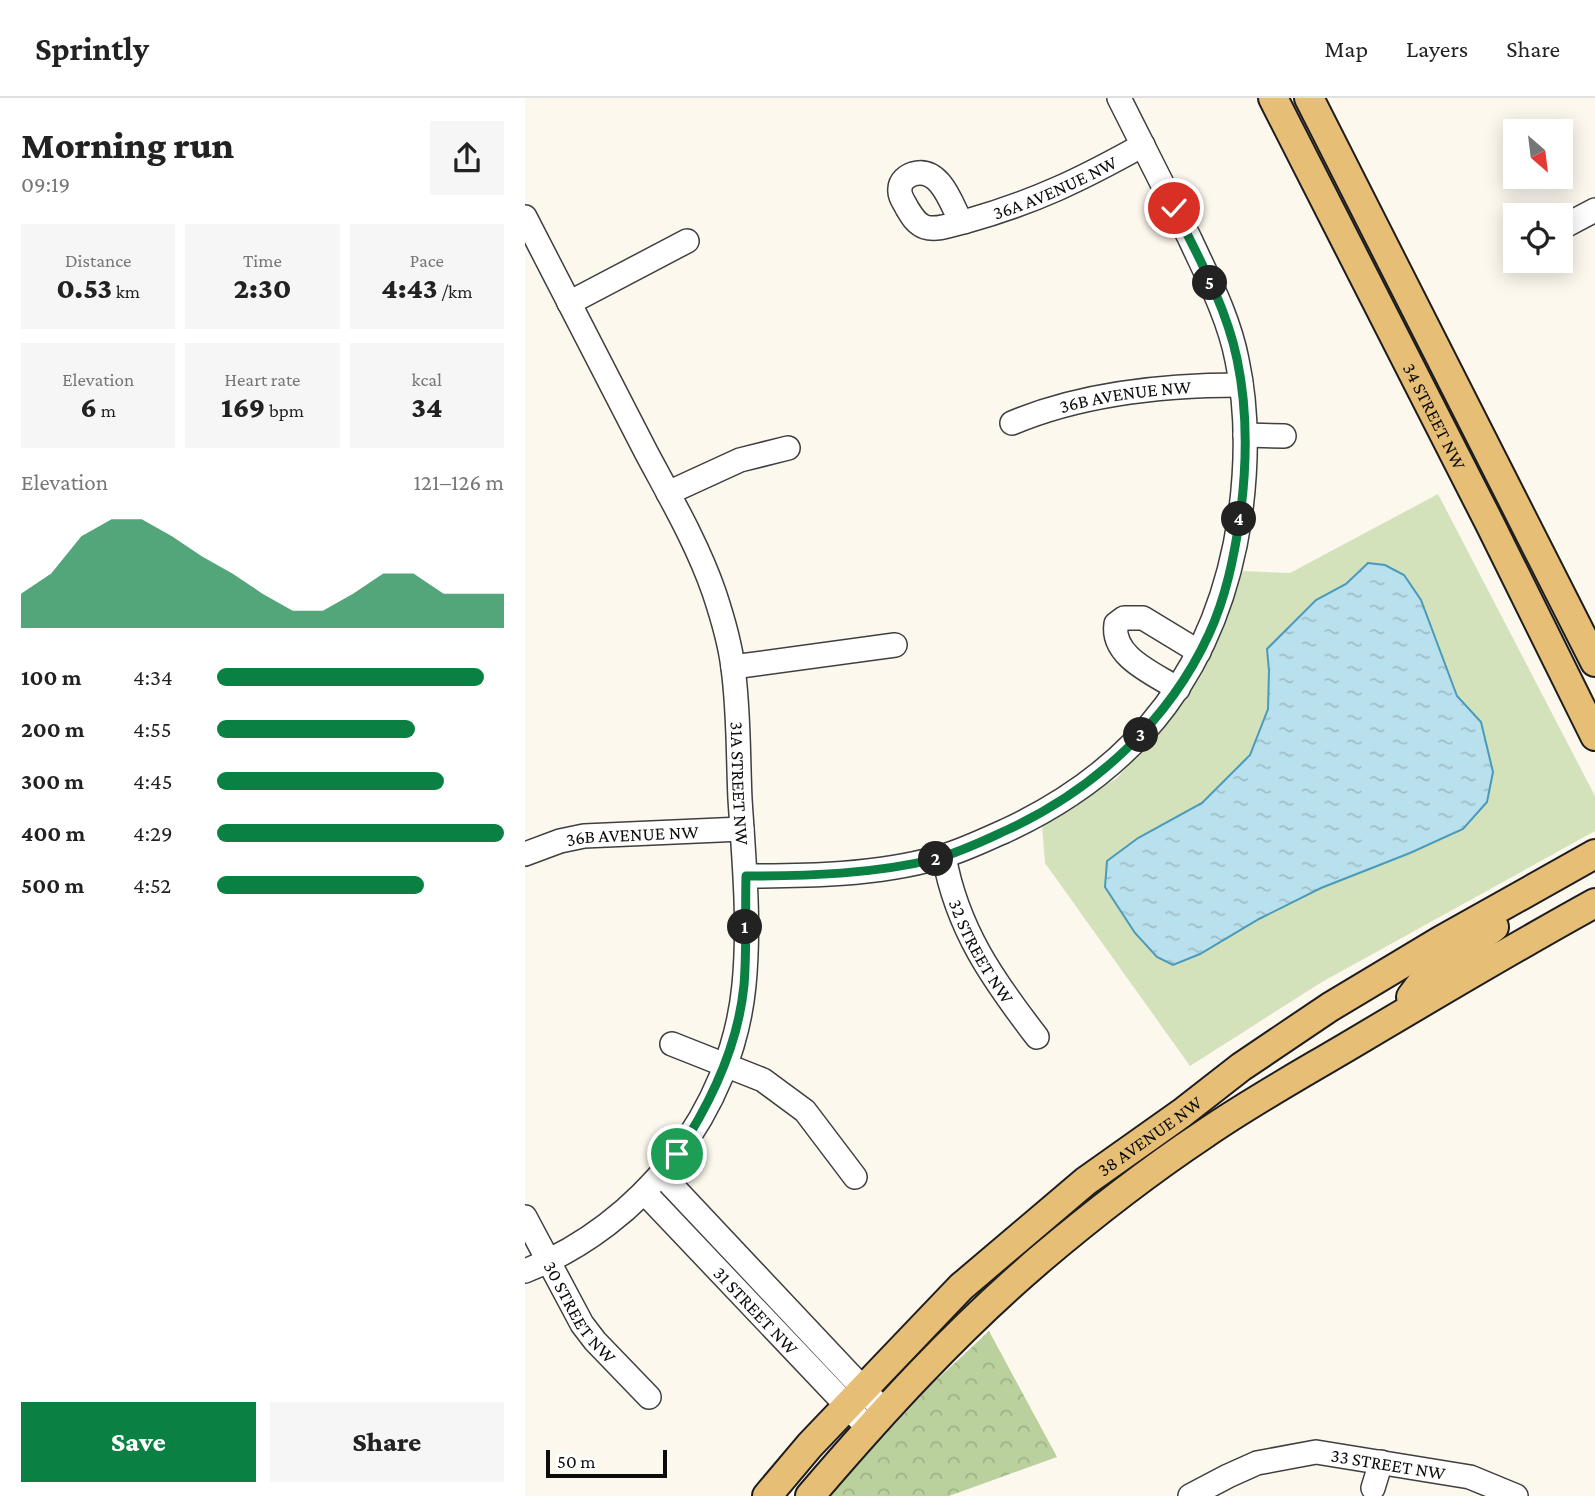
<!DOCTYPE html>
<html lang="en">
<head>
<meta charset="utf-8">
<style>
  :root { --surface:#fff; --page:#f6f6f6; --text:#222; --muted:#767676; --line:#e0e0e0; --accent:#0b8043 }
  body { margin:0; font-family:"Crimson Pro",serif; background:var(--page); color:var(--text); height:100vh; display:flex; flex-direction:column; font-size:26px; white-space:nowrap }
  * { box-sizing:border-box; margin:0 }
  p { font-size:23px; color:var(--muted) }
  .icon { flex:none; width:38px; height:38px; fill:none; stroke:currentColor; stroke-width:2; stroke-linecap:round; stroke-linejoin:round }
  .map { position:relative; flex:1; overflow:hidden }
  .side { display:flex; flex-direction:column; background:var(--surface); width:525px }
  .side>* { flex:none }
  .needle { width:46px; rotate:152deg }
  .buttons { position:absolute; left:978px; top:21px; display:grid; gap:14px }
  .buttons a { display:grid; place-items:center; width:70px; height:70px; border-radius:0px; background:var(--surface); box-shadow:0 4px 18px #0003; font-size:35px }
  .scale { position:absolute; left:21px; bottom:18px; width:121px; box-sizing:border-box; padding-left:7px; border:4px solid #0c0c0c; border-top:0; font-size:19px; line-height:24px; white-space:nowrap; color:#0c0c0c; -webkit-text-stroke:5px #fff; paint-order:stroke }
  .pin { position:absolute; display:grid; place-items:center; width:60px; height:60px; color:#fff; margin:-30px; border:4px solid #fff; border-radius:50%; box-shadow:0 2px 7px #0007 }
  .km { position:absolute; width:35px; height:35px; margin:-18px; border-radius:50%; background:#222; color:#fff; font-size:19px; line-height:35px; text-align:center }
  .round { display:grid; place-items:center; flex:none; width:74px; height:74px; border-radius:0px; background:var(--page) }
  .headline { display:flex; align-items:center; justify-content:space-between; height:119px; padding:0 21px }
  h1 { font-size:38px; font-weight:800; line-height:52px }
  .figures { display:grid; grid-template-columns:repeat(3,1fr); gap:10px; height:119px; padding:7px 21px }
  .figures div { display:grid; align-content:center; border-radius:0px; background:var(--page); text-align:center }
  .figures b { font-size:30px; font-weight:800 }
  .figures small { font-size:19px; font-weight:400 }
  .figures p { font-size:19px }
  .chart { height:196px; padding:14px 21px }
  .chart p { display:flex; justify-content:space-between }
  .chart svg { width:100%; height:126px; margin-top:7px; fill:var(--accent); opacity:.7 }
  .primary-button { display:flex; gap:14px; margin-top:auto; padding:14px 21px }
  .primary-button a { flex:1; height:80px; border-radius:0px; background:var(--accent); color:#fff; font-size:28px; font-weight:800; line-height:80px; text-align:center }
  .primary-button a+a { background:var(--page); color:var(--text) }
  ul { padding:0 21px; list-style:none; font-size:23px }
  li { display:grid; grid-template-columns:112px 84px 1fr; align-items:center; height:52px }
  li i { height:18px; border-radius:9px; background:var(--accent) }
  header { display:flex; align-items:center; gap:42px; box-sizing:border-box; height:98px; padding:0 35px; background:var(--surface); border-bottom:2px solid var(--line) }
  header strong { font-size:33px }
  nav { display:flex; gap:38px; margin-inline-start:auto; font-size:24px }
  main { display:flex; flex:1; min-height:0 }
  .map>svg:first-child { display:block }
  .forest { fill:url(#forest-crowns) }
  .park { fill:#d4e2bc }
  .water { fill:url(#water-ripples); stroke:#4a9aba; stroke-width:2 }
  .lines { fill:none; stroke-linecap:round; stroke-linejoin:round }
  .minor-casing { stroke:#3f3f3f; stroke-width:26 }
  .major-casing { stroke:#1d1d1d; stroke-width:32 }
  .minor { stroke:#fff; stroke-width:23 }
  .major { stroke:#e6be75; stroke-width:28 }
  .route-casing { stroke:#fff; stroke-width:14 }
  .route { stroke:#0b8043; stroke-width:9 }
  .labels { text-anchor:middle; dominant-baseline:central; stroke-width:7; stroke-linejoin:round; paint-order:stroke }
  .street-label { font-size:19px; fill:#0c0c0c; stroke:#fff }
</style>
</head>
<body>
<header>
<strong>Sprintly</strong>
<nav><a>Map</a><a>Layers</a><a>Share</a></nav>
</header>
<main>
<section class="side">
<div class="headline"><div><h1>Morning run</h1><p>09:19</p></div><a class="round"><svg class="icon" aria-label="share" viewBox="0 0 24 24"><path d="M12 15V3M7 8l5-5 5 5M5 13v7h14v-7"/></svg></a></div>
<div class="figures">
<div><p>Distance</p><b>0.53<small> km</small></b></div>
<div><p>Time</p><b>2:30</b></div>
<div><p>Pace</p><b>4:43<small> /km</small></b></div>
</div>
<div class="figures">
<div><p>Elevation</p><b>6<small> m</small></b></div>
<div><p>Heart rate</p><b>169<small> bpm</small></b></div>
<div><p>kcal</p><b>34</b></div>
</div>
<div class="chart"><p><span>Elevation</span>121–126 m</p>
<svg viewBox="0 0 160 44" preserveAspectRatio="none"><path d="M0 44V32L10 25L20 12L30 6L40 6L50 12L60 19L70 25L80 32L90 38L100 38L110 32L120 25L130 25L140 32L150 32L160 32V44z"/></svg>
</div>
<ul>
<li><b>100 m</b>4:34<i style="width:93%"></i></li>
<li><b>200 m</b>4:55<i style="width:69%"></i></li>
<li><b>300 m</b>4:45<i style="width:79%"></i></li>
<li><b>400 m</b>4:29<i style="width:100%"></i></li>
<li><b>500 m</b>4:52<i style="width:72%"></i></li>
</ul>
<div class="primary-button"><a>Save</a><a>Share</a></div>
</section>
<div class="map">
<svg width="1070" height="1398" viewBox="0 0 1070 1398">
  <defs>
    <pattern id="forest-crowns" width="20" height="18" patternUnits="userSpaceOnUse" patternTransform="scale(1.75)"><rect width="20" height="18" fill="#bad19e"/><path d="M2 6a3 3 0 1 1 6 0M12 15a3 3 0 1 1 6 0" fill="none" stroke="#9fb287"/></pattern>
    <pattern id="water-ripples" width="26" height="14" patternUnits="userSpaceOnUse" patternTransform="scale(1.75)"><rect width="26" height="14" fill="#b9e0ed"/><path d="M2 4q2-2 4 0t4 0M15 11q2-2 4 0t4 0" fill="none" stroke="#9ebfca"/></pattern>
  </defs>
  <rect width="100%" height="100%" fill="#fdf8ee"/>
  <path class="forest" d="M464,1233l68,126 -108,39h-120l101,-110z"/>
  <path class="park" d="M913,396l157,302v35l-273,151 -132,84 -145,-203 -3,-38 75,-47 32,-36 40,-50 20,-36 34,-85 47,2z"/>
  <path class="water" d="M843,465l17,2 19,10 17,25 36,96 24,26 12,50 -6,30 -24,27 -53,24 -89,35 -62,31 -59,35 -27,11 -16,-8 -22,-24 -30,-46 2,-26 31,-23 64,-35 48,-48 18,-46 1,-38 -2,-22 49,-49 30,-16z"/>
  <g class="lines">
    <g class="minor-casing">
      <g id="minor">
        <path id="s1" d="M0,119c40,78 81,156 121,235 24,45 51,91 68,140 8,24 16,50 19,76 6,43 5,88 7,131 4,62 10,124 4,186 -12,126 -102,240 -219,286"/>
        <path id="s2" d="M436,124c-10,-19 -21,-56 -48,-48 -6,2 -13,7 -13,15 -1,7 4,13 7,19 5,8 9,16 18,19 12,4 29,-3 42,-6 68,-19 115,-42 176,-76"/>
        <path d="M1036,130l34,-18"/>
        <path d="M44,205l118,-62"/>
        <path id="s3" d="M487,325c71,-30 153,-38 229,-38"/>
        <path d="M720,337l39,1"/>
        <path d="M143,395l72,-33 48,-12"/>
        <path d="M208,569l162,-22"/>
        <path d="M653,591c-23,-15 -67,-32 -62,-65l8,-6h19l56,34"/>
        <path id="s4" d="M0,756l35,-13 24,-5 158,-7"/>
        <path id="s5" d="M419,758c13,73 49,124 93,181"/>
        <path d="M221,778c62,0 130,-1 191,-18 23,-6 45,-17 68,-27 136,-63 213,-166 235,-314 7,-52 8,-106 -3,-157 -8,-42 -29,-82 -47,-121 -24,-47 -47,-94 -71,-141"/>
        <path d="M147,946l91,36 42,31 50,66"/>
        <path d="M136,1076l223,237"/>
        <path id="s6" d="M119,1094l224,236"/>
        <path id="s7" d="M0,1119l57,107 13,17 54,56"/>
        <path d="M848,1390l8,-26"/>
        <path id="s8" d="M665,1398l38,-20 29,-13 59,-11 154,25 46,19"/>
      </g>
    </g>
    <g class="major-casing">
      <g id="major">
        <path id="s9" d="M748,0l217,426 105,212"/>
        <path d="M784,0l286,564"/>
        <path d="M886,899l9,-12 74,-58"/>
        <path id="s10" d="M242,1398l43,-51 151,-158 125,-106 96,-68 59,-46 89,-60 110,-66 155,-87"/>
        <path d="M285,1398c71,-83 145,-164 229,-236 52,-44 107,-87 164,-125 49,-34 102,-63 154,-94 79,-47 158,-94 238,-138"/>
      </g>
    </g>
    <use href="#minor" class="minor"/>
    <use href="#major" class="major"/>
  </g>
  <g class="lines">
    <g class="route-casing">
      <path id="route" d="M152,1056c34,-51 61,-107 67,-169 3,-36 1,-73 2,-109 62,0 128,-2 189,-17 26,-7 50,-19 74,-30 86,-40 160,-108 200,-195 17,-37 25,-77 31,-117 7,-52 8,-106 -3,-158 -11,-53 -39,-103 -63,-151"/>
    </g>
    <use href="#route" class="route"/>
  </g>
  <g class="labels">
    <g class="street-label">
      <text stroke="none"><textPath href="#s2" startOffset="280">36A AVENUE NW</textPath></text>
      <text stroke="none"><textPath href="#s3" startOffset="117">36B AVENUE NW</textPath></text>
      <text stroke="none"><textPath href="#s9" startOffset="357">34 STREET NW</textPath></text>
      <text stroke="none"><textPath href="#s1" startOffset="614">31A STREET NW</textPath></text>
      <text stroke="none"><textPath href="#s4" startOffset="110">36B AVENUE NW</textPath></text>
      <text stroke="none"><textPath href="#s5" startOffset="103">32 STREET NW</textPath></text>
      <text stroke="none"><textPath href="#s10" startOffset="527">38 AVENUE NW</textPath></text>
      <text stroke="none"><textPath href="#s7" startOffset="110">30 STREET NW</textPath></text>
      <text stroke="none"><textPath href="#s6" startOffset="163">31 STREET NW</textPath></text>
      <text stroke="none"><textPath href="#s8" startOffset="208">33 STREET NW</textPath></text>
    </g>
  </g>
</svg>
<div class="buttons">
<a><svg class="needle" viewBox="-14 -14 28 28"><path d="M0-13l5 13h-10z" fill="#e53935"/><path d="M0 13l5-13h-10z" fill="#767676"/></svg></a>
<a><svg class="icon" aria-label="locate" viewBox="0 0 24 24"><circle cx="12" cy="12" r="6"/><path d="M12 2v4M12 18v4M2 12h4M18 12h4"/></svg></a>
</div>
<div class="scale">50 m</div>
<div class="pin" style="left:152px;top:1056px;background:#1e9e55"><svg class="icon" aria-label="arrive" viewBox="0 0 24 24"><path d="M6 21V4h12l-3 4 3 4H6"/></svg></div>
<div class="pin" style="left:649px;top:110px;background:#d93025"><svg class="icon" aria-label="check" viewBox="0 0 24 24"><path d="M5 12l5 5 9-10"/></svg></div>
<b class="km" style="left:220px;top:829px">1</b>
<b class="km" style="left:411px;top:761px">2</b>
<b class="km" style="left:616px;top:637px">3</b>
<b class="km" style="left:714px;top:421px">4</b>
<b class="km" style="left:685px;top:185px">5</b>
</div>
</main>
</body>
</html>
